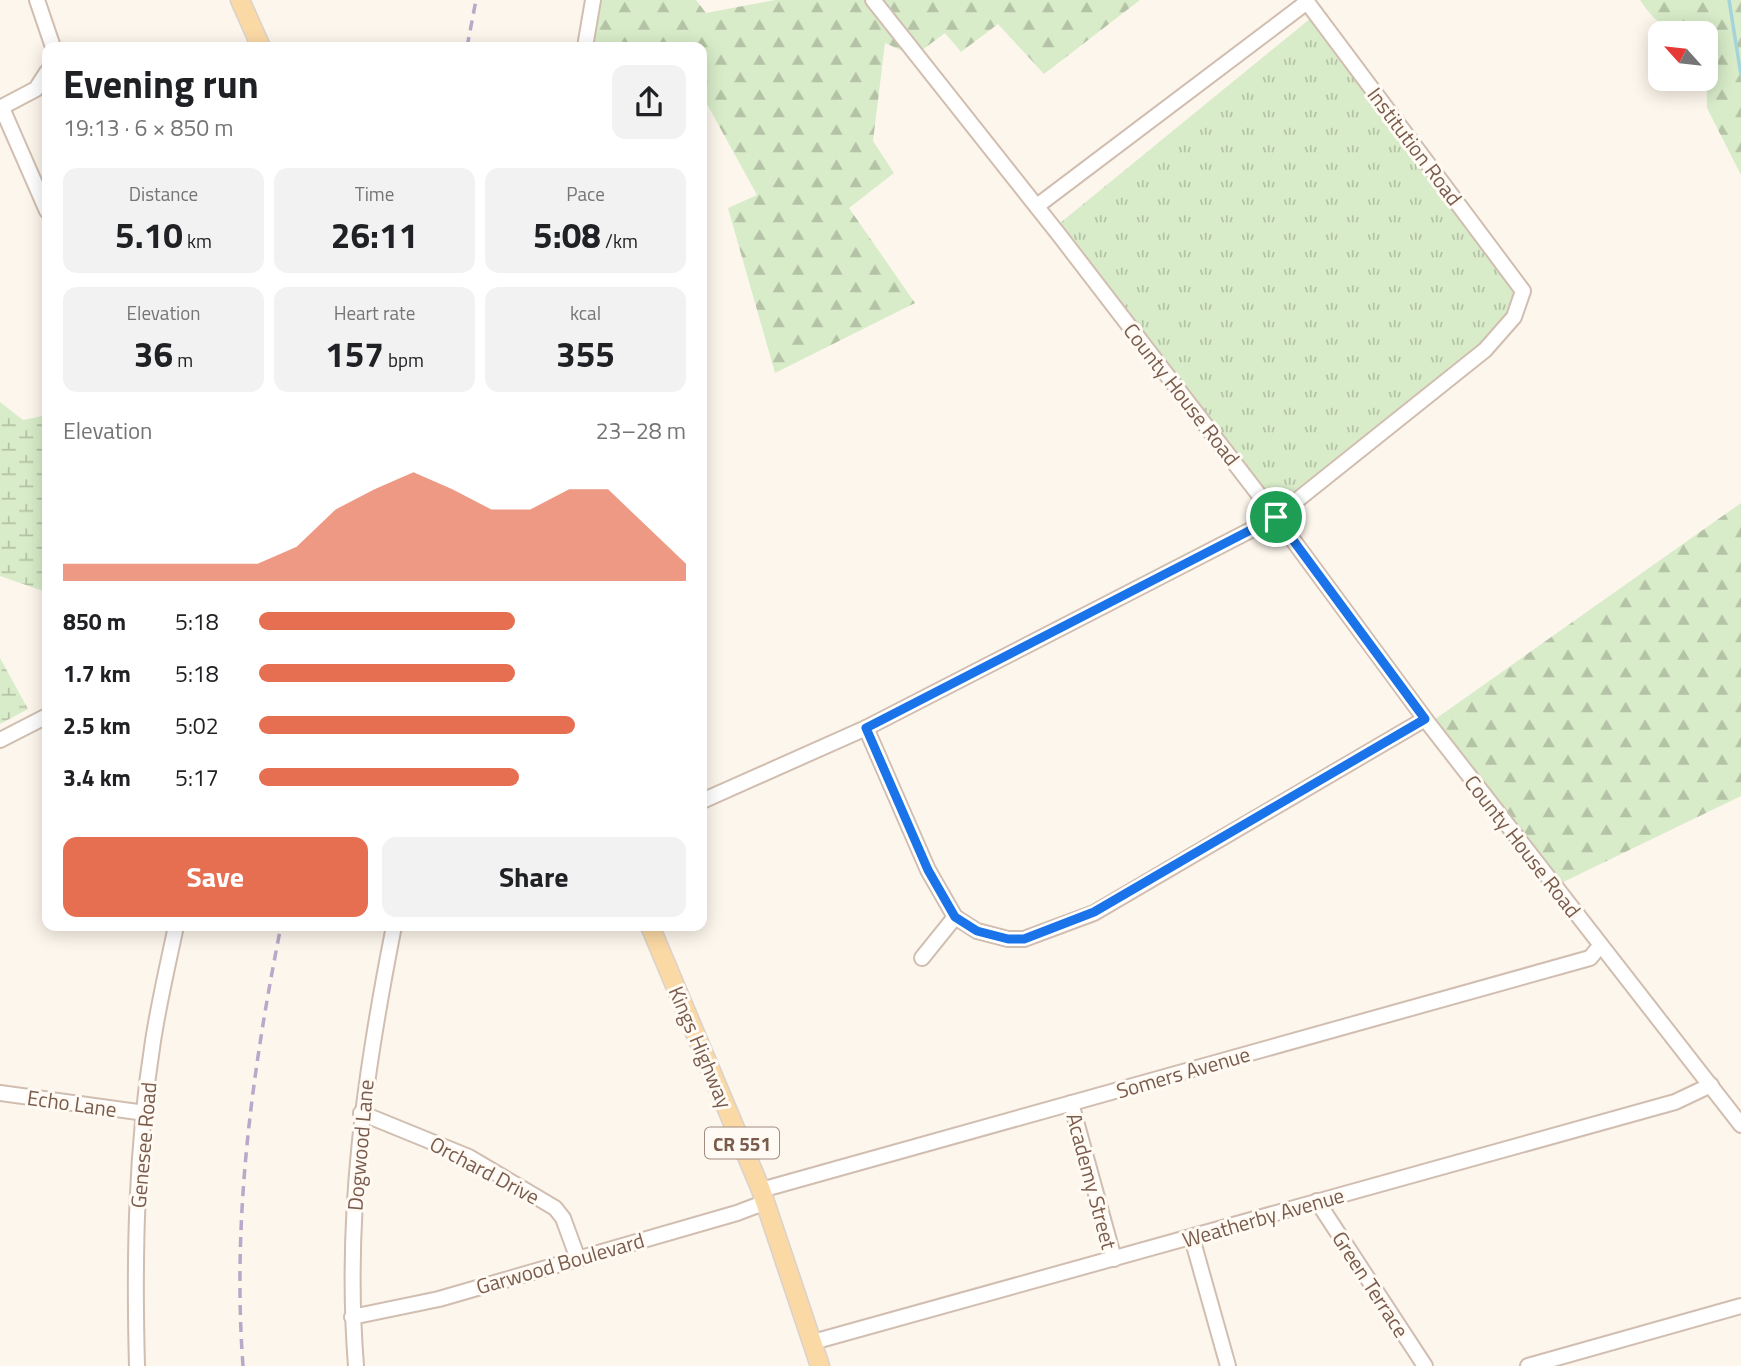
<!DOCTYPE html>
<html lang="en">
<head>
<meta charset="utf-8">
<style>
  :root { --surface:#fff; --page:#f2f2f2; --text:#202124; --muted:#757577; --accent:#e76f51 }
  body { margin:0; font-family:"Titillium Web",sans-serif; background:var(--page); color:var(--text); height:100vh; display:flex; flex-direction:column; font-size:26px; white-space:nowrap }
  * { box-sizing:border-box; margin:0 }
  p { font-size:23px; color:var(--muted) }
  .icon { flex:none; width:38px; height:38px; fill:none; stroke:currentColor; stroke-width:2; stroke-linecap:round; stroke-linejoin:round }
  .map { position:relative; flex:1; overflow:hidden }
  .details { position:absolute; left:42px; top:42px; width:665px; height:889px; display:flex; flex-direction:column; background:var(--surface); border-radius:14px; box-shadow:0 4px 18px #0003 }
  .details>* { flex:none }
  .needle { width:46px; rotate:297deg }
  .fabs { position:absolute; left:1648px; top:21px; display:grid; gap:14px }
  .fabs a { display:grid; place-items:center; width:70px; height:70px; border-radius:14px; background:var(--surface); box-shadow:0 4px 18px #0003; font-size:35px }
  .pin { position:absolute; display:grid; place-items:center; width:60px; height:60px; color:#fff; margin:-30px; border:4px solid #fff; border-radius:50%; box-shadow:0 2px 7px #0007 }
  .round { display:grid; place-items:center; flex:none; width:74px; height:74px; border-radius:14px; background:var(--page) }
  .summary { display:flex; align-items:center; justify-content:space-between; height:119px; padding:0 21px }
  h1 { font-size:38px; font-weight:700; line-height:52px }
  .metrics { display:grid; grid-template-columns:repeat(3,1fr); gap:10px; height:119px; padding:7px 21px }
  .metrics div { display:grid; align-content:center; border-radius:14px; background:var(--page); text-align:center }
  .metrics b { font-size:35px; font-weight:700 }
  .metrics small { font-size:19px; font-weight:400 }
  .metrics p { font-size:19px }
  .chart { height:196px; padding:14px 21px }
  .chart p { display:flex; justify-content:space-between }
  .chart svg { width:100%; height:126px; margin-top:7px; fill:var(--accent); opacity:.7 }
  .cta { display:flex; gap:14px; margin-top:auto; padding:14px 21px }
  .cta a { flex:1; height:80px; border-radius:14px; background:var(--accent); color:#fff; font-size:28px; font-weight:700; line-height:80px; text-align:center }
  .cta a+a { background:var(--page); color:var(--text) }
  ul { padding:0 21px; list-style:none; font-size:23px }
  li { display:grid; grid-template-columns:112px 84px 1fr; align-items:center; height:52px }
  li i { height:18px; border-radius:9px; background:var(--accent) }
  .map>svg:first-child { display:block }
  .grass { fill:url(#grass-tufts) }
  .forest { fill:url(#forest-firs) }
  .wetland { fill:url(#wetland-marsh) }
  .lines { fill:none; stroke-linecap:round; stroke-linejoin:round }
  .stream { stroke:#a5d3da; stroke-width:3.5 }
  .minor-casing { stroke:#d1beb0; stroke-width:18 }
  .major-casing { stroke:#dad1cd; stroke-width:21 }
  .minor { stroke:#fff; stroke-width:14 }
  .major { stroke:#fbd9a5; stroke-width:18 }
  .rail { stroke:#b9a8c9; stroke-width:3.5; stroke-dasharray:10 7; stroke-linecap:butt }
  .route-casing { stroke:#fff; stroke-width:14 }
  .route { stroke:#1a73e8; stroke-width:9 }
  .labels { text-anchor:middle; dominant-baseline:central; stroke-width:6; stroke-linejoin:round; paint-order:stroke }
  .shield { fill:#fffaf3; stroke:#a28b7f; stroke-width:2 }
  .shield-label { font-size:19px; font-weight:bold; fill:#7a5c4d }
  .street-label { font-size:21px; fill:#7a5c4d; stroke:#fffaf3 }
</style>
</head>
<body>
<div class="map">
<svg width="1741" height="1366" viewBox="0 0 1741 1366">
  <defs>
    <pattern id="grass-tufts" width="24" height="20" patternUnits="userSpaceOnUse" patternTransform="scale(1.75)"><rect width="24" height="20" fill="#d8ecc9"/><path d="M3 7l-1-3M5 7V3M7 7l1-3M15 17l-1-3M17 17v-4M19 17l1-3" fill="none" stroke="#b4c2a5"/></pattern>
    <pattern id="forest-firs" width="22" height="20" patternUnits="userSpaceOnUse" patternTransform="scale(1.75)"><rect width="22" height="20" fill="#d8ecc9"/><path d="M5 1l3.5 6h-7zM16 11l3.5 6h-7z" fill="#b4c2a5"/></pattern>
    <pattern id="wetland-marsh" width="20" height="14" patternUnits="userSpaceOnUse" patternTransform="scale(1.75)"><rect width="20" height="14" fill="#d8ecc9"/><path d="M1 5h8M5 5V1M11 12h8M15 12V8" fill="none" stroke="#b4c2a5"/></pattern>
  </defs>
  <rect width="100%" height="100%" fill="#fdf6ec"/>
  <path class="grass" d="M1311,18l208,279 -40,53 -190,151 -4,-6h-23l-208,-267z"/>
  <g class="forest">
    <path d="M593,0h103l10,13 69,-13h365l-96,74 -46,-50 -37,28 -16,-19 -31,23 -29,-13 -12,98 21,32 -45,35 66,95 -140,70 -47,-165 29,-13 -55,-100v-48h-117z"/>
    <path d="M1640,0h101v175l-34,-67 -1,-75c-33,0 -47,-4 -66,-33z"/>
    <path d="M1741,503v293l-186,90 -124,-164z"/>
  </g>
  <g class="wetland">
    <path d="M0,402l23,18 24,-5v182l-1,-5 -46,-16z"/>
    <path d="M0,658l28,51 -28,15z"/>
  </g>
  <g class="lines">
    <path class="stream" d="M1729,0l12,75"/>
    <g class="minor-casing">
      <g id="minor">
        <path d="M37,0l16,47"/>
        <path d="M873,0l187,236 216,281 149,202 316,406"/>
        <path d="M585,47l8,-47"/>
        <path d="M0,108l36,-19 11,-17"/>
        <path d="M2,108l45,103"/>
        <path d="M866,728l62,142 27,47 22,14 31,8h16l70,-26 331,-194"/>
        <path d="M0,740l47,-24"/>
        <path d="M702,801l164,-73 410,-211 209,-167 29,-33 9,-26 -216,-289 -270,204"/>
        <path d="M922,958l33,-41"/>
        <path d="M0,1093l145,20"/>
        <path d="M1071,1103l43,156"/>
        <path d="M361,1113l108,44 86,51 8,10 15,41"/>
        <path d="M761,1190l829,-232 10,-12"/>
        <path d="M1317,1201l108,165"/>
        <path d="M1192,1238l36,128"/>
        <path d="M352,1317l87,-18 298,-86 29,-11"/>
        <path d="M813,1342l862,-240 36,-17"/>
        <path d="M137,1366c-3,-109 -1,-217 16,-325 6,-39 15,-77 23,-115"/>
        <path d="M356,1366c-12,-150 9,-294 38,-440"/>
        <path d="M1528,1366l213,-60"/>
      </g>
    </g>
    <g class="major-casing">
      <g id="major">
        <path d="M240,0l21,47"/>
        <path d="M650,926l111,264 59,176"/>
      </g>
    </g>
    <use href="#minor" class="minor"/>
    <use href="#major" class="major"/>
    <g class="rail">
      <path d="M467,47l9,-47"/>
      <path d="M243,1366c-11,-148 9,-295 38,-440"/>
    </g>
  </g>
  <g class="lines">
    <g class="route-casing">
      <path id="route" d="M1276,517l149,202 -331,193 -70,27h-16l-31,-8 -22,-14 -27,-47 -62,-142z"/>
    </g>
    <use href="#route" class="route"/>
  </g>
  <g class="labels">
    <rect class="shield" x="705" y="1127.5" width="74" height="31" rx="5"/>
    <g class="shield-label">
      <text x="742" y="1143">CR 551</text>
    </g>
    <g class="street-label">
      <text transform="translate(1415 146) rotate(53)">Institution Road</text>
      <text transform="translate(1182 394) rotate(52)">County House Road</text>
      <text transform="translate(1523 846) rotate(52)">County House Road</text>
      <text transform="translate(701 1047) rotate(67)">Kings Highway</text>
      <text transform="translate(1183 1072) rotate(-16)">Somers Avenue</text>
      <text transform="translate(72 1103) rotate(8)">Echo Lane</text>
      <text transform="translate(143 1145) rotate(-85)">Genesee Road</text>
      <text transform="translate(360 1145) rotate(-85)">Dogwood Lane</text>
      <text transform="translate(485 1170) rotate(28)">Orchard Drive</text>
      <text transform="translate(1092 1181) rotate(75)">Academy Street</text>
      <text transform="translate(1263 1217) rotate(-16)">Weatherby Avenue</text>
      <text transform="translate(560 1263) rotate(-16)">Garwood Boulevard</text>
      <text transform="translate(1371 1284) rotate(57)">Green Terrace</text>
    </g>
  </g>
</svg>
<div class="fabs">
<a><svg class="needle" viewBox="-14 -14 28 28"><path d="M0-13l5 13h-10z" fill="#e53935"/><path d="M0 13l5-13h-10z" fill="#757577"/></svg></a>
</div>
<div class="pin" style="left:1276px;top:517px;background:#1e9e55"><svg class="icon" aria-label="arrive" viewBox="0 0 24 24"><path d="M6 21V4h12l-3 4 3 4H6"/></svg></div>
<section class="details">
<div class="summary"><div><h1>Evening run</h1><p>19:13 · 6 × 850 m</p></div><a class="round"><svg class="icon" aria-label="share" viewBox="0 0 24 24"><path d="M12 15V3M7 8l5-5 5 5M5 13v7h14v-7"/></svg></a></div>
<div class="metrics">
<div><p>Distance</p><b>5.10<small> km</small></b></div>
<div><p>Time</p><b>26:11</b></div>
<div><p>Pace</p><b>5:08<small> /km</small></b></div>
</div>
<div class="metrics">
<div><p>Elevation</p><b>36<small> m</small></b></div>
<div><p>Heart rate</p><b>157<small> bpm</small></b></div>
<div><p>kcal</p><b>355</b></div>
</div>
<div class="chart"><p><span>Elevation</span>23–28 m</p>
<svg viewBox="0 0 160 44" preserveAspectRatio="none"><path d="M0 44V38L10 38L20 38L30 38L40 38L50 38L60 32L70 19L80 12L90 6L100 12L110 19L120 19L130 12L140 12L150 25L160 38V44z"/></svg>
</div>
<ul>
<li><b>850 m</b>5:18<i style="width:60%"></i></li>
<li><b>1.7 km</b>5:18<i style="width:60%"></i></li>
<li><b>2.5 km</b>5:02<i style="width:74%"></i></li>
<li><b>3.4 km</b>5:17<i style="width:61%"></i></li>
</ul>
<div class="cta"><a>Save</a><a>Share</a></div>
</section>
</div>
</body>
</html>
